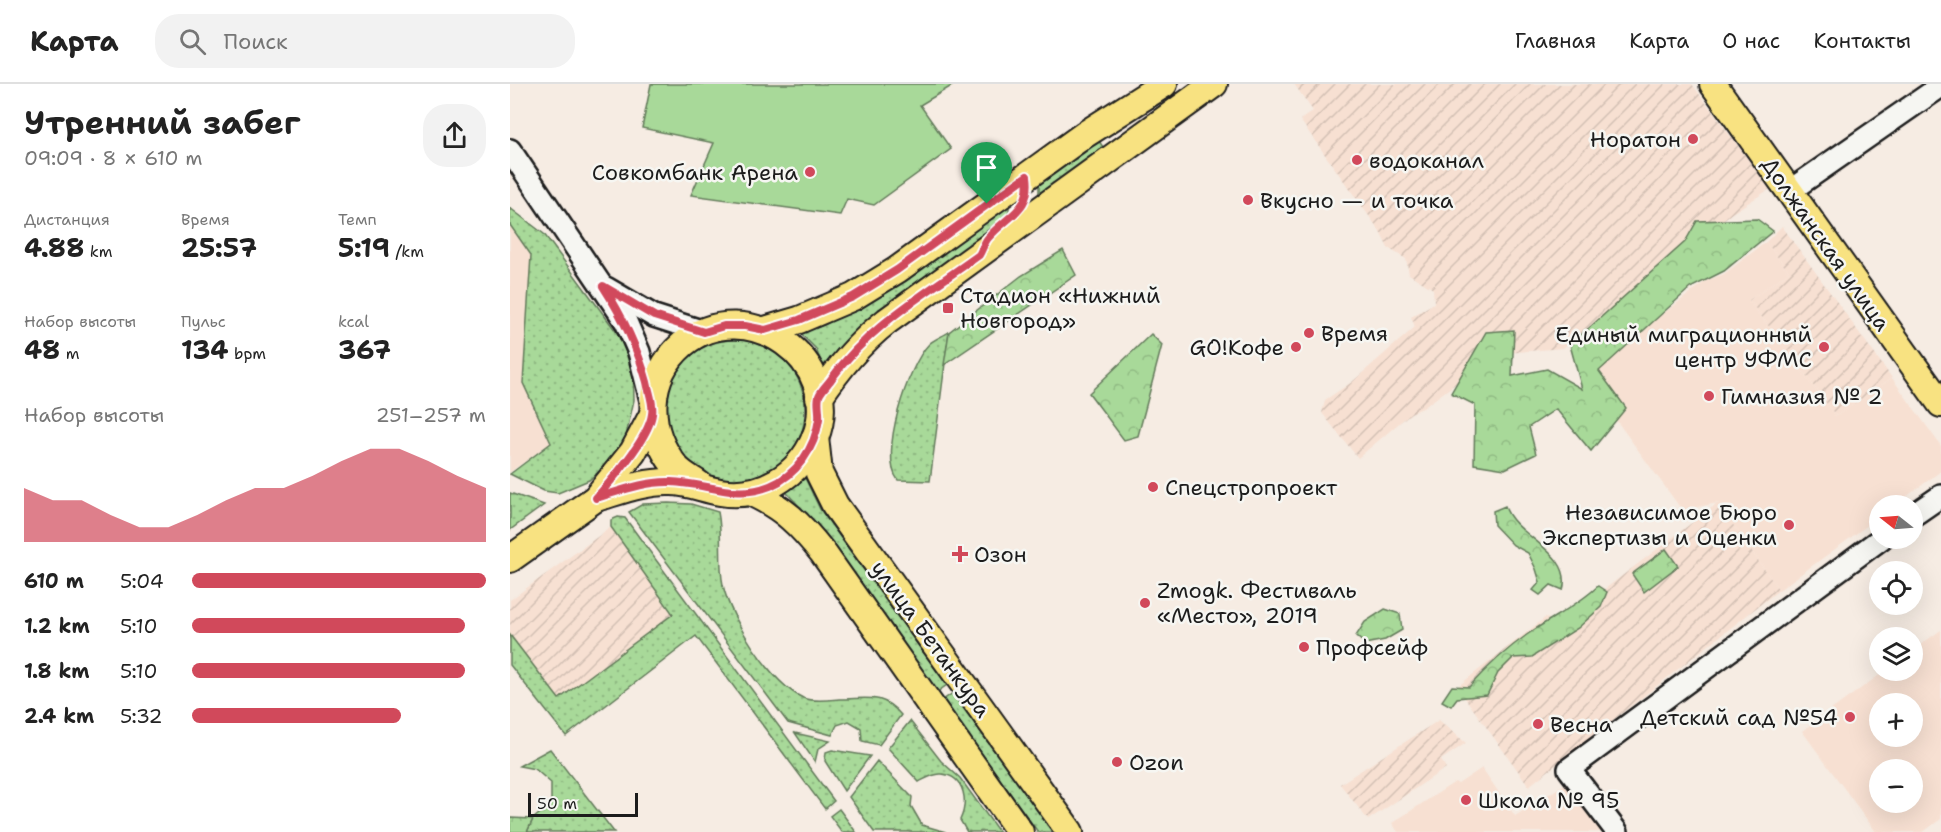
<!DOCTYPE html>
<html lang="ru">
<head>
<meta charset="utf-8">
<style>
  :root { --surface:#fff; --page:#f2f2f2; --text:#222; --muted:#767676; --line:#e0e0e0; --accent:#d1495b }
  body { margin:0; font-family:"Shantell Sans",sans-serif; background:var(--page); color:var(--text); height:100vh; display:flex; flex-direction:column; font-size:22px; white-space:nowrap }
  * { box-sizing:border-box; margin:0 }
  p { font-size:20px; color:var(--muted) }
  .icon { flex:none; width:33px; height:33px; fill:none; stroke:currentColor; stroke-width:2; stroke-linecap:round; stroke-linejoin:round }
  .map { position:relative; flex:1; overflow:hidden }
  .side { display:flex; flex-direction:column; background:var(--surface); width:510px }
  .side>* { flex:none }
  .needle { width:39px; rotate:287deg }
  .fabs { position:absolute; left:1359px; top:411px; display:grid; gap:12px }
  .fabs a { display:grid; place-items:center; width:54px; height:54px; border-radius:50%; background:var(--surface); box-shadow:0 6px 24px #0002; font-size:30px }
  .scale { position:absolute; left:18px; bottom:15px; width:110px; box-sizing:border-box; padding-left:6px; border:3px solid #1c1c1c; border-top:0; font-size:16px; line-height:21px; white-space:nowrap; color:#1c1c1c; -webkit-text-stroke:4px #f6f6f2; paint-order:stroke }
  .pin { position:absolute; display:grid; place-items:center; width:51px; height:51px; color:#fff; margin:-62px -26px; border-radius:50% 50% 50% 0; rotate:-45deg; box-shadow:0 0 6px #0007 }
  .pin .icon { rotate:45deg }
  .round { display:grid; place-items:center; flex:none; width:63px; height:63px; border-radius:24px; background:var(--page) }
  .head { display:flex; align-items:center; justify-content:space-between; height:102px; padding:0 24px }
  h1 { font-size:33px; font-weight:700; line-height:45px }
  .metrics { display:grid; grid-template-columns:repeat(3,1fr); gap:9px; height:102px; padding:6px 24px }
  .metrics div { display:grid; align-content:center }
  .metrics b { font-size:26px; font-weight:700 }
  .metrics small { font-size:16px; font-weight:400 }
  .metrics p { font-size:16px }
  .chart { height:168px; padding:12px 24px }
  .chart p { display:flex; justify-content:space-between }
  .chart svg { width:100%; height:108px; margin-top:6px; fill:var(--accent); opacity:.7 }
  ul { padding:0 24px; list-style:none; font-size:20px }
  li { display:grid; grid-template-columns:96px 72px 1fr; align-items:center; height:45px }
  li i { height:15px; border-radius:8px; background:var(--accent) }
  header { display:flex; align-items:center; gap:36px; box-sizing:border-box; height:84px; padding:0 30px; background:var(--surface); border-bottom:2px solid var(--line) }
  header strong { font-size:28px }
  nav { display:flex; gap:33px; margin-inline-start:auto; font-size:21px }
  .search { width:420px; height:54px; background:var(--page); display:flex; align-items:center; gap:15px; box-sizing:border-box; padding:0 21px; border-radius:24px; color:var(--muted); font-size:22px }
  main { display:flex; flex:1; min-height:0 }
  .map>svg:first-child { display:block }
  .built { fill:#f7e0d2; fill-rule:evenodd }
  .industrial { fill:url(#industrial-furrows) }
  .grass { fill:url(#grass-dots); stroke:#627a5a; stroke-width:1.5 }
  .forest { fill:url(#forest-crowns); stroke:#627a5a; stroke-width:1.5 }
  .pitch { fill:#a8d999; stroke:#627a5a; stroke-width:1.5 }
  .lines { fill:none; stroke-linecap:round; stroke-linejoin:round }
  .minor-casing { stroke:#1c1c1c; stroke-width:26 }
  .major-casing { stroke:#1c1c1c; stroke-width:30 }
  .minor { stroke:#f6f6f2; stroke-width:21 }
  .major { stroke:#f8e281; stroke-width:26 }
  .route-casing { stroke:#fff; stroke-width:12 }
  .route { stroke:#d1495b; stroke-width:8 }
  .poi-dot { fill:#d1495b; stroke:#f6f6f2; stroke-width:2 }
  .labels { text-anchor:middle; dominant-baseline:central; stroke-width:5; stroke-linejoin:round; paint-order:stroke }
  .poi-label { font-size:22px; fill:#1c1c1c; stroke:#f6f6f2; text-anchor:start }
  .street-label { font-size:22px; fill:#1c1c1c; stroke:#f6f6f2 }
</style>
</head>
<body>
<header>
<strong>Карта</strong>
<div class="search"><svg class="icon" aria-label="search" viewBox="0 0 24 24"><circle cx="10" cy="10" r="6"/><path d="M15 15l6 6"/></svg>Поиск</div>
<nav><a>Главная</a><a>Карта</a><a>О нас</a><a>Контакты</a></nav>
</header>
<main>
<section class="side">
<div class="head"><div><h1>Утренний забег</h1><p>09:09 · 8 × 610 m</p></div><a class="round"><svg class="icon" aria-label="share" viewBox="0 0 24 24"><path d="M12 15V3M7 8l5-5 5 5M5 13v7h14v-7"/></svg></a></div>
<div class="metrics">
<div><p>Дистанция</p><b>4.88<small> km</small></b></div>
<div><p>Время</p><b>25:57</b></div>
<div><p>Темп</p><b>5:19<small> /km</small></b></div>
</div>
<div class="metrics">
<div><p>Набор высоты</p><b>48<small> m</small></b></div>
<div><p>Пульс</p><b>134<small> bpm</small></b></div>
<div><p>kcal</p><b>367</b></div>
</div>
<div class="chart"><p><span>Набор высоты</span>251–257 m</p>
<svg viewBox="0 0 160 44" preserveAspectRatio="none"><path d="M0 44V22L10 27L20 27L30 33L40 38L50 38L60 33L70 27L80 22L90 22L100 17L110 11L120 6L130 6L140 11L150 17L160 22V44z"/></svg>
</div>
<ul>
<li><b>610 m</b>5:04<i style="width:100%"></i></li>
<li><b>1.2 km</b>5:10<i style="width:93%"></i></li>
<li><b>1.8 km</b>5:10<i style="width:93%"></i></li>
<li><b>2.4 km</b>5:32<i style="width:71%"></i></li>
</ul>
</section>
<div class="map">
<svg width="1431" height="748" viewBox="0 0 1431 748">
  <defs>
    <pattern id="industrial-furrows" width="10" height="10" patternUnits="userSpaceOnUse" patternTransform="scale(1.5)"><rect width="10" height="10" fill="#f7e0d2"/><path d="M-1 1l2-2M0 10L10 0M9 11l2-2" fill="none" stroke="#d3c0b4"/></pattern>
    <pattern id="grass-dots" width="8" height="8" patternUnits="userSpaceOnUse" patternTransform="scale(1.5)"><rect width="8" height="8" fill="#a8d999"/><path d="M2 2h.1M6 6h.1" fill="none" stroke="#90ba83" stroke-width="1.8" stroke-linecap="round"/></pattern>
    <pattern id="forest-crowns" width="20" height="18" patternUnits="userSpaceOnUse" patternTransform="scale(1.5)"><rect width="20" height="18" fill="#a8d999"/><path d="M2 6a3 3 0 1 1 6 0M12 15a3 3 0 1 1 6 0" fill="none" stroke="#90ba83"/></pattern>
  </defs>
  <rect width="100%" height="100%" fill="#f6ece3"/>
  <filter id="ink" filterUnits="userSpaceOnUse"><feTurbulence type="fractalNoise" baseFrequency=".0167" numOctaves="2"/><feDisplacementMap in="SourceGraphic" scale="12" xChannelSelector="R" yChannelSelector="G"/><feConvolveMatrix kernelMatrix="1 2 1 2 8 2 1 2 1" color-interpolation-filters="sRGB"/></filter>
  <g filter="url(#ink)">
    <g class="built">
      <path d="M0,141l21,30 -8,128 28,60 -41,29z"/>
      <path d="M1256,158l23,30 -40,28 87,116 56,-38 49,68v25l-46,34 -15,1 -1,11 -100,73 -61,-87 -36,7 -99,-135 123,-94 18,-7z"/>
      <path d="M1431,546v189l-18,13h-47l-74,-101 83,-60 27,-1 1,-20zM1370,620h32v32h-32zM1370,686h32v32h-32z"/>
      <path d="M972,684l33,48 53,-34 38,50h-208l-6,-9 63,-41 3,2z"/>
    </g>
    <g class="industrial">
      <path d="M784,0h398l78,105 -38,24 -169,135 -68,6 -72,54 -12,5 -53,45 -36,-45 3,-13 27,-18 63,-55 -4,-10 23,-14 -1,-14 -24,-15 -3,-15 -18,-11 -9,-18 -79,-110 13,-9z"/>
      <path d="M1272,142l110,152 -56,38 -87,-116 40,-28 -23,-30z"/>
      <path d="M1208,419l61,87 -250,196 -72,-99 89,-70 10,9z"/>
      <path d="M101,443l62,87 -114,85 -49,-64v-35z"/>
      <path d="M929,636l27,23 -25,17 5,8 -78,52 -28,-36z"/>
    </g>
    <g class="grass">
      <path d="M587,54l10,15 -68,49v-25z"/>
      <path d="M499,116v13l-7,7 -135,101 -42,52 -9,-24 -16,-16 24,-8 35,-19z"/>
      <path d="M0,124l34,26 74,100 15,29 1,37 -8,36 -14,24 -23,20 -31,13 -14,-2 -34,-17 41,-31 -28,-60 8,-128 -21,-30z"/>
      <path d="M439,248l-19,149 -32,-1c-20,-24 10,-115 31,-136 5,-5 14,-8 20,-12z"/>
      <circle cx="225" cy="326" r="70"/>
      <path d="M294,392l16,33 127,176 -10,7 -119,-166 -33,-35z"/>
      <path d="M0,409l34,12 -34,25z"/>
      <path d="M158,419l23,1 27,8c5,24 0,50 5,73 7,34 48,98 80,113 10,4 26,2 36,1 28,0 43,-7 62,16l-22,30 -17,-4 -1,-13 -12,-7 -12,4 -5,10 -44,-12 -159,-211 14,-8z"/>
      <path d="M108,433l7,1 209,283 -9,8 -129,-173 -130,100 -56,-71v-30l49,64 114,-85 -62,-87v-7z"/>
      <path d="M443,609l100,139h-15l-95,-132z"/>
      <path d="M400,637l31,40 19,17 39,54h-32l-7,-12c8,-17 6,-43 -18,-46 -8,-1 -17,5 -23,8l-31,-34z"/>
      <path d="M285,649l35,8 -12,8 -3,13z"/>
      <path d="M40,665l64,83h-87l6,-13 18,-15v-21l-16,-14 -16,-3z"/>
      <path d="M322,666l38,6 -26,35 -19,-30 1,-9z"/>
      <path d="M367,677l35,36 -1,9 11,19 24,7h-72l-25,-35z"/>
      <path d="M329,725l17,23h-14l-12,-16z"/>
    </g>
    <g class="forest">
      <path d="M1247,135l16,12 -49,40 -34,17 -91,83 27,37 -35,43 -35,-42 -27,18 7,27 -31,15 -31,-5 1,-59 -24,-12 35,-61 28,-2 -2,46 35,-7 35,20 -12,-44 115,-103 12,-21z"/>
      <path d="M553,166l13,25 -132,90 5,-33 72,-56z"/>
      <path d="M641,250l11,11 -24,91 -14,4 -35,-47z"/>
      <path d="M995,422c9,31 69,46 58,84l-12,-5 -11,10 -7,-5 7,-8 -4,-13 -8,-16 -15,-8 -19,-20 -1,-14z"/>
      <path d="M1156,465l12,17 -34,26 -12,-18z"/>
      <path d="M1088,502l9,6 -6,15 -23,21 -46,29 -19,1 -15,15 -11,22 -30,3 -6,8 -9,-5 10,-15 17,1c18,-20 38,-38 59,-53 24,-17 49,-28 70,-48z"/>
      <path d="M875,525l15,5 2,16 -17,10 -20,4 -9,-8 9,-14z"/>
      <path d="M0,734l23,1 -6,13h-17z"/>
    </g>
    <path class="pitch" d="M141,0h304l-35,21 31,44 -77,56 -27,-6 -7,16 -149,-20 23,-52 -72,-15z"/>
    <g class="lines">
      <g class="minor-casing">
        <g id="minor">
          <path d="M0,66l116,172 13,30 13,52"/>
          <path d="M1278,108l153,-106"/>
          <path d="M96,204l48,28 50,16"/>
          <path d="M1402,432l29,-20"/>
          <path d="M1107,748l-48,-63 313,-231"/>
        </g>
      </g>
      <g class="major-casing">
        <g id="major">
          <path d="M1203,0l228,320"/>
          <path d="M255,246l34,-10 54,-23 44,-27 187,-135 80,-51"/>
          <path d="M309,313c20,-29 40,-54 68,-76l327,-237"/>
          <path d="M305,353l4,36 16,32 235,327"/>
          <path d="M240,408c34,16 50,32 73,61l197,279"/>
          <path d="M86,414c24,-7 49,-17 75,-16 17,0 32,7 49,10 40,7 79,-16 95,-54 31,-77 -69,-147 -132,-94 -38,33 -38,85 -8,122 6,8 17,13 25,19"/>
          <path d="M0,475l86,-61 37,-46 19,-36"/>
        </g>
      </g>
      <use href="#minor" class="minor"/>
      <use href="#major" class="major"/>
    </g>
  </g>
  <g class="lines" filter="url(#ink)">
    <g class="route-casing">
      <path id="route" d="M517,92c5,35 -20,39 -39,62 -4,5 -6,12 -9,17 -51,37 -109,70 -147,123 -3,5 -11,12 -13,18 -2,7 1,16 0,23 -4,29 -22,56 -49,67 -35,14 -63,-3 -99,-4 -25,-1 -51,9 -75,16 16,-18 53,-60 56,-84 2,-10 -3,-21 -5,-32 -10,-36 -24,-65 -44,-96l51,30 50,16 20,-6h21l20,4 34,-10 54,-23 44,-27z"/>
    </g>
    <use href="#route" class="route"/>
  </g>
  <g class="poi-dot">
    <circle cx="1183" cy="55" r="6"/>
    <circle cx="847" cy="76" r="6"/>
    <circle cx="300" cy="88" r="6"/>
    <circle cx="738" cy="116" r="6"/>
    <rect x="432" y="218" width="12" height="12" rx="3"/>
    <circle cx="799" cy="249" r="6"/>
    <circle cx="786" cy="263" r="6"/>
    <circle cx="1314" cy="263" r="6"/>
    <circle cx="1199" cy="312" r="6"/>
    <circle cx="643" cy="403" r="6"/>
    <circle cx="1279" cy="441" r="6"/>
    <path d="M447 461h6v6h6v6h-6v6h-6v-6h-6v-6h6z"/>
    <circle cx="635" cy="519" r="6"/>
    <circle cx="794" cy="563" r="6"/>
    <circle cx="1340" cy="633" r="6"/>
    <circle cx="1028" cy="640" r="6"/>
    <circle cx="607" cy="678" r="6"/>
    <circle cx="956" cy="716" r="6"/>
  </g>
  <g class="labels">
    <g class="poi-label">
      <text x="1171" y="55" text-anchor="end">Норатон</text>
      <text x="859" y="76">водоканал</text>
      <text x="288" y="88" text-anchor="end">Совкомбанк Арена</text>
      <text x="750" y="116">Вкусно — и точка</text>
      <text x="450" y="211">Стадион «Нижний<tspan x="450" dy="25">Новгород»</tspan></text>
      <text x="811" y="249">Время</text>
      <text x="1302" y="250" text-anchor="end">Единый миграционный<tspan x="1302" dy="25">центр УФМС</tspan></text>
      <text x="774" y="263" text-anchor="end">GO!Кофе</text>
      <text x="1211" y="312">Гимназия № 2</text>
      <text x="655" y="403">Спецстропроект</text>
      <text x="1267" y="428" text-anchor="end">Независимое Бюро<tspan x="1267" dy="25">Экспертизы и Оценки</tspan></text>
      <text x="464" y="470">Озон</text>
      <text x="647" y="506">Zmogk. Фестиваль<tspan x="647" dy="25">«Место», 2019</tspan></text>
      <text x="806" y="563">Профсейф</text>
      <text x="1328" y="633" text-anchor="end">Детский сад №54</text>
      <text x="1040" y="640">Весна</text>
      <text x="619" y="678">Ozon</text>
      <text x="968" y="716">Школа № 95</text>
    </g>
    <g class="street-label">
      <text transform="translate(1316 160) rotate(55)">Должанская улица</text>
      <text transform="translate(421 555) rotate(54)">улица Бетанкура</text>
    </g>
  </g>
</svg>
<div class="fabs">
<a><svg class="needle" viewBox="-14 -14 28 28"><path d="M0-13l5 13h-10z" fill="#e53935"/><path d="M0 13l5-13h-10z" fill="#767676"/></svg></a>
<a><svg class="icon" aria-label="locate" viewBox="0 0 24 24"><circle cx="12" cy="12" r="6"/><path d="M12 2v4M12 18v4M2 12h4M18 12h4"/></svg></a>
<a><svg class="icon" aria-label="layers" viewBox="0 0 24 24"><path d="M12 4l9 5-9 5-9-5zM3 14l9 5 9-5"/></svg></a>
<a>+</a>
<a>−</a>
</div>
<div class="scale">50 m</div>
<div class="pin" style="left:477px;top:120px;background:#1e9e55"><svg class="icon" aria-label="arrive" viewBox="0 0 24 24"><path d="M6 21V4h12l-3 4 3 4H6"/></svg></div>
</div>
</main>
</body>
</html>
